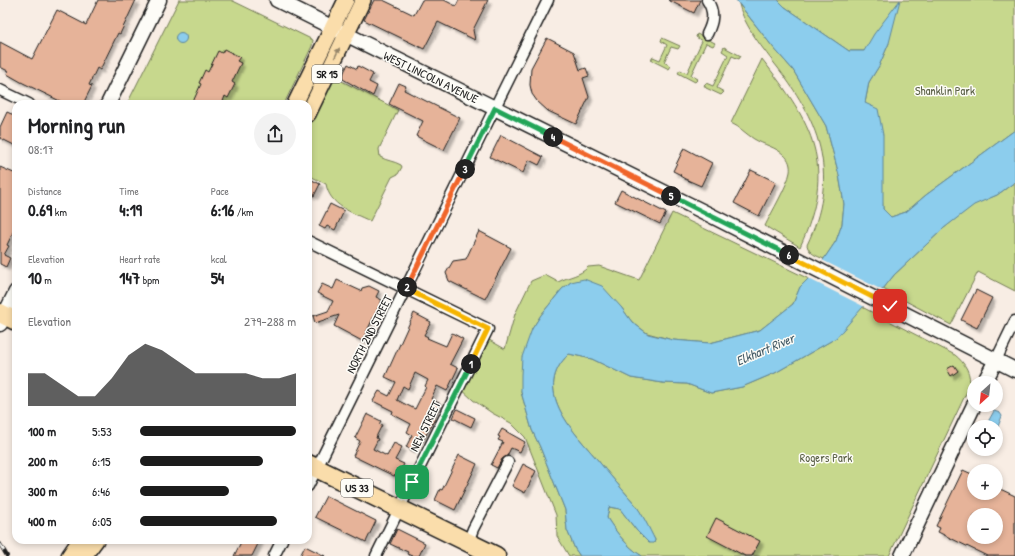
<!DOCTYPE html>
<html lang="en">
<head>
<meta charset="utf-8">
<style>
  :root { --surface:#fff; --page:#f2f2f2; --text:#202124; --muted:#757577; --accent:#1c1c1c }
  body { margin:0; font-family:"Patrick Hand",sans-serif; background:var(--page); color:var(--text); height:100vh; display:flex; flex-direction:column; font-size:15px; white-space:nowrap }
  * { box-sizing:border-box; margin:0 }
  p { font-size:13px; color:var(--muted) }
  .icon { flex:none; width:22px; height:22px; fill:none; stroke:currentColor; stroke-width:2; stroke-linecap:round; stroke-linejoin:round }
  .map { position:relative; flex:1; overflow:hidden }
  .details { position:absolute; left:12px; top:100px; width:300px; height:444px; display:flex; flex-direction:column; background:var(--surface); border-radius:12px; box-shadow:0 2px 6px #0003 }
  .details>* { flex:none }
  .needle { width:26px; rotate:207deg }
  .tools { position:absolute; left:967px; top:376px; display:grid; gap:8px }
  .tools a { display:grid; place-items:center; width:36px; height:36px; border-radius:50%; background:var(--surface); box-shadow:0 2px 6px #0003; font-size:20px }
  .pin { position:absolute; display:grid; place-items:center; width:34px; height:34px; color:#fff; margin:-17px; border-radius:8px; box-shadow:0 2px 6px #0006 }
  .km { position:absolute; width:20px; height:20px; margin:-10px; border-radius:50%; background:#222; color:#fff; font-size:11px; line-height:20px; text-align:center }
  .round { display:grid; place-items:center; flex:none; width:42px; height:42px; border-radius:21px; background:var(--page) }
  .summary { display:flex; align-items:center; justify-content:space-between; height:68px; padding:0 16px }
  h1 { font-size:22px; font-weight:700; line-height:30px }
  .metrics { display:grid; grid-template-columns:repeat(3,1fr); gap:6px; height:68px; padding:4px 16px }
  .metrics div { display:grid; align-content:center }
  .metrics b { font-size:17px; font-weight:700 }
  .metrics small { font-size:11px; font-weight:400 }
  .metrics p { font-size:11px }
  .chart { height:112px; padding:8px 16px }
  .chart p { display:flex; justify-content:space-between }
  .chart svg { width:100%; height:72px; margin-top:4px; fill:var(--accent); opacity:.7 }
  ul { padding:0 16px; list-style:none; font-size:13px }
  li { display:grid; grid-template-columns:64px 48px 1fr; align-items:center; height:30px }
  li i { height:10px; border-radius:5px; background:var(--accent) }
  .map>svg:first-child { display:block }
  .green { fill:#c7d88d; stroke:#727a54 }
  .water { fill:#8ccded; stroke:#5f8699 }
  .pier { fill:#f8ede4 }
  .building { fill:#e6b399; stroke:#1c1c1c; fill-rule:evenodd; filter:url(#shadow) }
  .lines { fill:none; stroke-linecap:round; stroke-linejoin:round }
  .street-casing { stroke:#1c1c1c; stroke-width:13 }
  .secondary-casing { stroke:#1c1c1c; stroke-width:17 }
  .primary-casing { stroke:#1c1c1c; stroke-width:18 }
  .highway-casing { stroke:#1c1c1c; stroke-width:21 }
  .street { stroke:#fdfcf7; stroke-width:10 }
  .secondary { stroke:#fdfcf7; stroke-width:14 }
  .primary { stroke:#faddab; stroke-width:15 }
  .highway { stroke:#faddab; stroke-width:18 }
  .rail-casing { stroke:#1c1c1c; stroke-width:4 }
  .rail { stroke:#fdfcf7; stroke-width:2.5; stroke-dasharray:8; stroke-linecap:butt }
  .oneway { fill:#96866b }
  .split-1-casing { stroke:#fff; stroke-width:8 }
  .split-2-casing { stroke:#fff; stroke-width:8 }
  .split-3-casing { stroke:#fff; stroke-width:8 }
  .split-4-casing { stroke:#fff; stroke-width:8 }
  .split-5-casing { stroke:#fff; stroke-width:8 }
  .split-6-casing { stroke:#fff; stroke-width:8 }
  .split-7-casing { stroke:#fff; stroke-width:8 }
  .split-1 { stroke:#22a559; stroke-width:5 }
  .split-2 { stroke:#f5b400; stroke-width:5 }
  .split-3 { stroke:#f0652b; stroke-width:5 }
  .split-4 { stroke:#22a559; stroke-width:5 }
  .split-5 { stroke:#f0652b; stroke-width:5 }
  .split-6 { stroke:#22a559; stroke-width:5 }
  .split-7 { stroke:#f5b400; stroke-width:5 }
  .labels { text-anchor:middle; dominant-baseline:central; stroke-width:3; stroke-linejoin:round; paint-order:stroke }
  .shield { fill:#fdfcf7; stroke:#605f5e; stroke-width:1 }
  .shield-label { font-size:11px; font-weight:bold; fill:#1c1c1c }
  .street-label { font-size:12px; fill:#1c1c1c; stroke:#fdfcf7 }
  .park-label { font-size:12px; fill:#585e44; stroke:#fdfcf7 }
  .water-label { font-size:13px; font-style:italic; fill:#435a65; stroke:#fdfcf7 }
</style>
</head>
<body>
<div class="map">
<svg width="1015" height="556" viewBox="0 0 1015 556">
  <defs>
    <filter id="shadow"><feDropShadow dx="3.5" dy="3.5" stdDeviation="1" flood-color="#0004"/></filter>
  </defs>
  <rect width="100%" height="100%" fill="#f8ede4"/>
  <filter id="ink" filterUnits="userSpaceOnUse"><feTurbulence type="fractalNoise" baseFrequency=".025" numOctaves="2"/><feDisplacementMap in="SourceGraphic" scale="8" xChannelSelector="R" yChannelSelector="G"/><feConvolveMatrix kernelMatrix="1 2 1 2 8 2 1 2 1" color-interpolation-filters="sRGB"/></filter>
  <g filter="url(#ink)">
    <g class="green">
      <path d="M179,0h52l82,40 -1,6 -28,58h-157z"/>
      <path d="M778,0h237v130l-89,65 -20,17 -15,5 -8,-8 -1,-15 -17,-91 4,-21 10,-16 10,-23 -25,8h-15l-64,-44z"/>
      <path d="M739,4l33,42 21,24 33,56 13,49 5,29 -2,20 -6,17 -12,18c-7,-3 -15,-5 -17,-14 32,-68 15,-120 -29,-177 -14,-18 -34,-42 -39,-64z"/>
      <path d="M697,34l18,9 -2,3 -7,-3 -15,32 7,4 -3,3 -17,-9 2,-3 7,3 15,-32 -6,-4z"/>
      <path d="M662,38l18,8 -2,3 -7,-2 -7,15 7,4 -2,3 -18,-9 2,-3 7,3 7,-15 -6,-4z"/>
      <path d="M724,47l17,9 -2,3 -7,-3 -15,32 7,4 -3,3 -15,-7 -2,-3 2,-2 7,3 15,-31 -6,-4z"/>
      <path d="M762,59c51,65 75,107 38,188l-35,-21c6,-13 23,-41 25,-54 1,-6 -1,-13 -6,-17 -8,-8 -20,-10 -30,-16 -8,-5 -14,-12 -23,-16z"/>
      <path d="M334,77l64,33 -19,39 1,8c7,4 14,4 21,8l1,2 -4,7 -6,3 -22,44c-19,-9 -40,-15 -44,-37l-18,-9v-46z"/>
      <path d="M1015,182v109l-37,-19 -27,53 -68,-36 11,-14 50,-47 30,-24 23,-9z"/>
      <path d="M672,213l137,66 -9,8 -7,17 -33,26 -50,13 -37,-3 -26,-7 -15,-11 -11,-15 -50,-25 -9,7 -21,26 -9,14 -11,63 11,38 8,17 25,63 2,20 8,19 5,7h-11l-12,-20 -1,-21 -31,-78 -14,-14 -19,-10 -19,-13 -14,-13 25,-50 21,12 10,-35 16,-33 14,-6 13,7c11,-6 22,-6 30,-15l11,-1 40,14z"/>
      <path d="M862,307l93,48c10,8 17,19 14,32l-80,169h-247c-15,-9 -26,-24 -35,-38l2,-11 11,2 17,22 17,12 1,-3c-7,-12 -13,-27 -21,-37 -13,-15 -26,-30 -38,-45 -24,-28 -65,-69 -27,-104l23,5 39,19 32,5 24,1 24,9 31,-6 33,-14 61,-35z"/>
    </g>
    <g class="water">
      <path d="M736,0h42l7,7 64,44h15l10,-17 26,-34 -11,43 -10,23 -10,16 -4,21 13,6 5,26v74l8,8 15,-5 20,-17 89,-65v52l-18,13 -23,10 -30,23 -50,47 -11,14 -14,11 -33,38 -61,35 -33,14 -31,6 -24,-9 -24,-1 -32,-5 -39,-19 -23,-5c-38,35 3,76 27,104 12,15 25,30 38,45 8,10 15,25 21,37l-1,3h-5l-12,-12 -17,-22 -11,-2 -2,11c9,14 20,29 35,38h-62l-5,-7 -8,-19 -2,-20 -25,-63 -8,-17 -11,-38v-17l1,-18 10,-28 9,-14 21,-26 9,-7 13,-3 18,7 19,21 11,15 16,12 25,6 37,3 50,-13 33,-26 7,-17 15,-15 21,-31 6,-17 2,-20 -5,-29 -13,-49 -33,-56 -21,-24z"/>
      <circle cx="181" cy="38" r="5.5"/>
      <path d="M994,411l6,2 2,3 -6,16v-5h-9l2,-7z"/>
    </g>
    <path class="pier" d="M822,260l62,31 -14,10 -5,6 -58,-29z"/>
    <g class="building">
      <path d="M98,0h38l-16,34 -2,-1 -18,37 -3,-2 -8,17 3,1 -9,18h-17l-45,-22 -14,-8 1,-3 -8,-4v-25l32,17 25,-49 29,15z"/>
      <path d="M374,0h9l31,15 8,-15h22l12,6 3,-6h29l-15,30 2,10 -37,-18 -14,27 -60,-29z"/>
      <path d="M668,0h32l-6,13z"/>
      <path d="M547,38l27,14 6,18 6,-2 3,8 -6,2 6,19 -13,27 -28,-13 -11,-10 -5,-7 -2,-9 1,-17z"/>
      <path d="M224,49l16,8 -3,4 4,2 -9,19 3,2 -7,14 -3,-2 -3,8h-30l9,-20 -2,-1 6,-13 3,2 10,-21 4,2z"/>
      <path d="M348,64l9,5 1,-3 15,8 -4,8 8,4 -4,10 -32,-18z"/>
      <path d="M399,83l7,3 -2,4 56,28 -16,32 -28,-14 7,-15 -34,-17z"/>
      <path d="M7,112l9,4v30l-16,-8v-11z"/>
      <path d="M501,135l42,22 -4,8 -10,-5 -6,13 -33,-16z"/>
      <path d="M684,148l28,15 -11,23 -16,-7 -5,-3 1,-1 -8,-4z"/>
      <path d="M0,167l16,7v52l-9,19 2,1 -5,9 6,3 -4,9 -6,-3z"/>
      <path d="M751,170l25,12 -17,34 -25,-13z"/>
      <path d="M308,178l12,6 -6,12 -6,-3z"/>
      <path d="M621,190l45,23 -6,11 -45,-22z"/>
      <path d="M330,204l14,7 -9,19 -8,-4 -2,3 -6,-3z"/>
      <path d="M479,231l32,17 -26,51 -36,-18 -3,-8 7,-12 13,-2z"/>
      <path d="M337,280l24,11 1,-3 7,-2 10,5 -3,6 6,3 -20,41 -28,-15 5,-11 -24,8 -2,-7 15,-5 5,-10 -16,-8 5,-9 11,5z"/>
      <path d="M976,290l16,8 -15,30 -16,-8z"/>
      <path d="M414,313l17,9 -7,13 4,2 -1,1 19,8 6,-13 11,6 -13,25 8,4 -11,23 -10,-5 -6,13 10,5 -7,14 1,1 -12,21 -4,-2 -7,12 -6,-3 6,-12 -5,-3 4,-8 -19,-10 1,-3 -20,-10 6,-10 10,5 7,-14 -11,-5zM415,373l13,7 -3,6 1,1 -11,22 -18,-9 6,-14 5,3z"/>
      <path d="M954,365l4,6 -7,5 -4,-7z"/>
      <path d="M457,409l18,9 -4,9 -18,-9z"/>
      <path d="M367,414l14,7 -2,3 3,1 -5,10 -1,3 2,1 -5,10 14,7 7,-13 8,4 -7,13 9,4 -5,10 -5,2 -41,-20 7,-15 -5,-3z"/>
      <path d="M502,429l23,13 -5,10 -9,-4 -4,8 -5,3 -5,9 -6,-3 12,-23 -5,-2 2,-3 -2,-1z"/>
      <path d="M459,455l18,9 -22,46 -20,-10 5,-11 2,1z"/>
      <path d="M523,464l13,7 -11,22 -13,-7z"/>
      <path d="M963,470l11,5v18h22v-6l19,9v60h-28l-49,-24 2,-4 -4,-2zM974,515h22v22h-22z"/>
      <path d="M326,496l50,25 -10,21 -51,-25z"/>
      <path d="M716,518l44,23 -8,15h-7l-38,-20z"/>
      <path d="M397,529l28,14 -6,13h-7l-5,-2 1,-2 -18,-8z"/>
      <path d="M242,540h18l-8,16h-18z"/>
      <path d="M305,546l20,10h-25z"/>
    </g>
    <g class="lines">
      <g class="street-casing">
        <g id="street">
          <path d="M707,0c8,12 6,22 0,34"/>
          <path d="M0,90l29,14"/>
          <path d="M308,241l180,88 -112,227"/>
          <path d="M996,360l19,-39"/>
          <path d="M308,486l240,-486"/>
          <path d="M468,542l5,-13 35,-67"/>
          <path d="M274,556l8,-16"/>
        </g>
      </g>
      <g class="secondary-casing">
        <g id="secondary">
          <path d="M277,0l431,214 307,156"/>
          <path d="M108,104l51,-104"/>
          <path d="M0,324l16,-32"/>
          <path d="M984,383l12,-23"/>
          <path d="M902,556l72,-151"/>
        </g>
      </g>
      <g class="primary-casing">
        <g id="primary">
          <path d="M295,104l51,-104"/>
          <path d="M308,114l55,-114"/>
          <path d="M69,556l11,-16"/>
          <path d="M84,556l12,-16"/>
        </g>
      </g>
      <g class="highway-casing">
        <g id="highway">
          <path d="M0,313l16,8"/>
          <path d="M308,464l188,92"/>
        </g>
      </g>
      <use href="#street" class="street"/>
      <use href="#secondary" class="secondary"/>
      <use href="#primary" class="primary"/>
      <use href="#highway" class="highway"/>
      <g class="rail-casing">
        <path id="rail" d="M0,544l7,12"/>
      </g>
      <use href="#rail" class="rail"/>
    </g>
    <defs><path id="oneway-solid" d="M-6-.8H1V-3.2L6.5 0L1 3.2V.8H-6Z"/></defs>
    <use class="oneway" href="#oneway-solid" transform="translate(337 53) rotate(-64)"/>
  </g>
  <g class="lines" filter="url(#ink)">
    <g class="split-1-casing">
      <path id="split-1" d="M412,482l59,-118"/>
    </g>
    <g class="split-2-casing">
      <path id="split-2" d="M407,287l-1,2 82,40 -17,35"/>
    </g>
    <g class="split-3-casing">
      <path id="split-3" d="M407,287l58,-118"/>
    </g>
    <g class="split-4-casing">
      <path id="split-4" d="M465,169l30,-61 58,29"/>
    </g>
    <g class="split-5-casing">
      <path id="split-5" d="M553,137l118,59"/>
    </g>
    <g class="split-6-casing">
      <path id="split-6" d="M671,196l118,59"/>
    </g>
    <g class="split-7-casing">
      <path id="split-7" d="M789,255l101,51"/>
    </g>
    <use href="#split-1" class="split-1"/>
    <use href="#split-2" class="split-2"/>
    <use href="#split-3" class="split-3"/>
    <use href="#split-4" class="split-4"/>
    <use href="#split-5" class="split-5"/>
    <use href="#split-6" class="split-6"/>
    <use href="#split-7" class="split-7"/>
  </g>
  <g class="labels">
    <g class="shield">
      <rect x="312" y="65" width="30" height="18" rx="3"/>
      <rect x="341" y="479" width="32" height="18" rx="3"/>
    </g>
    <g class="shield-label">
      <text x="327" y="74">SR 15</text>
      <text x="357" y="488">US 33</text>
    </g>
    <g class="street-label">
      <text transform="translate(431 77) rotate(26)">WEST LINCOLN AVENUE</text>
      <text transform="translate(369 334) rotate(-63)">NORTH 2ND STREET</text>
      <text transform="translate(425 426) rotate(-64)">NEW STREET</text>
    </g>
    <g class="park-label">
      <text x="945" y="90">Shanklin Park</text>
      <text x="826" y="457">Rogers Park</text>
    </g>
    <g class="water-label">
      <text transform="translate(765 349) rotate(-23)">Elkhart River</text>
    </g>
  </g>
</svg>
<div class="tools">
<a><svg class="needle" viewBox="-14 -14 28 28"><path d="M0-13l5 13h-10z" fill="#e53935"/><path d="M0 13l5-13h-10z" fill="#757577"/></svg></a>
<a><svg class="icon" aria-label="locate" viewBox="0 0 24 24"><circle cx="12" cy="12" r="6"/><path d="M12 2v4M12 18v4M2 12h4M18 12h4"/></svg></a>
<a>+</a>
<a>−</a>
</div>
<div class="pin" style="left:412px;top:482px;background:#1e9e55"><svg class="icon" aria-label="arrive" viewBox="0 0 24 24"><path d="M6 21V4h12l-3 4 3 4H6"/></svg></div>
<div class="pin" style="left:890px;top:306px;background:#d93025"><svg class="icon" aria-label="check" viewBox="0 0 24 24"><path d="M5 12l5 5 9-10"/></svg></div>
<b class="km" style="left:471px;top:364px">1</b>
<b class="km" style="left:407px;top:287px">2</b>
<b class="km" style="left:465px;top:169px">3</b>
<b class="km" style="left:553px;top:137px">4</b>
<b class="km" style="left:671px;top:196px">5</b>
<b class="km" style="left:789px;top:255px">6</b>
<section class="details">
<div class="summary"><div><h1>Morning run</h1><p>08:17</p></div><a class="round"><svg class="icon" aria-label="share" viewBox="0 0 24 24"><path d="M12 15V3M7 8l5-5 5 5M5 13v7h14v-7"/></svg></a></div>
<div class="metrics">
<div><p>Distance</p><b>0.69<small> km</small></b></div>
<div><p>Time</p><b>4:19</b></div>
<div><p>Pace</p><b>6:16<small> /km</small></b></div>
</div>
<div class="metrics">
<div><p>Elevation</p><b>10<small> m</small></b></div>
<div><p>Heart rate</p><b>147<small> bpm</small></b></div>
<div><p>kcal</p><b>54</b></div>
</div>
<div class="chart"><p><span>Elevation</span>279–288 m</p>
<svg viewBox="0 0 160 44" preserveAspectRatio="none"><path d="M0 44V24L10 24L20 31L30 38L40 38L50 27L60 13L70 6L80 10L90 17L100 24L110 24L120 24L130 24L140 27L150 27L160 24V44z"/></svg>
</div>
<ul>
<li><b>100 m</b>5:53<i style="width:100%"></i></li>
<li><b>200 m</b>6:15<i style="width:79%"></i></li>
<li><b>300 m</b>6:46<i style="width:57%"></i></li>
<li><b>400 m</b>6:05<i style="width:88%"></i></li>
</ul>
</section>
</div>
</body>
</html>
